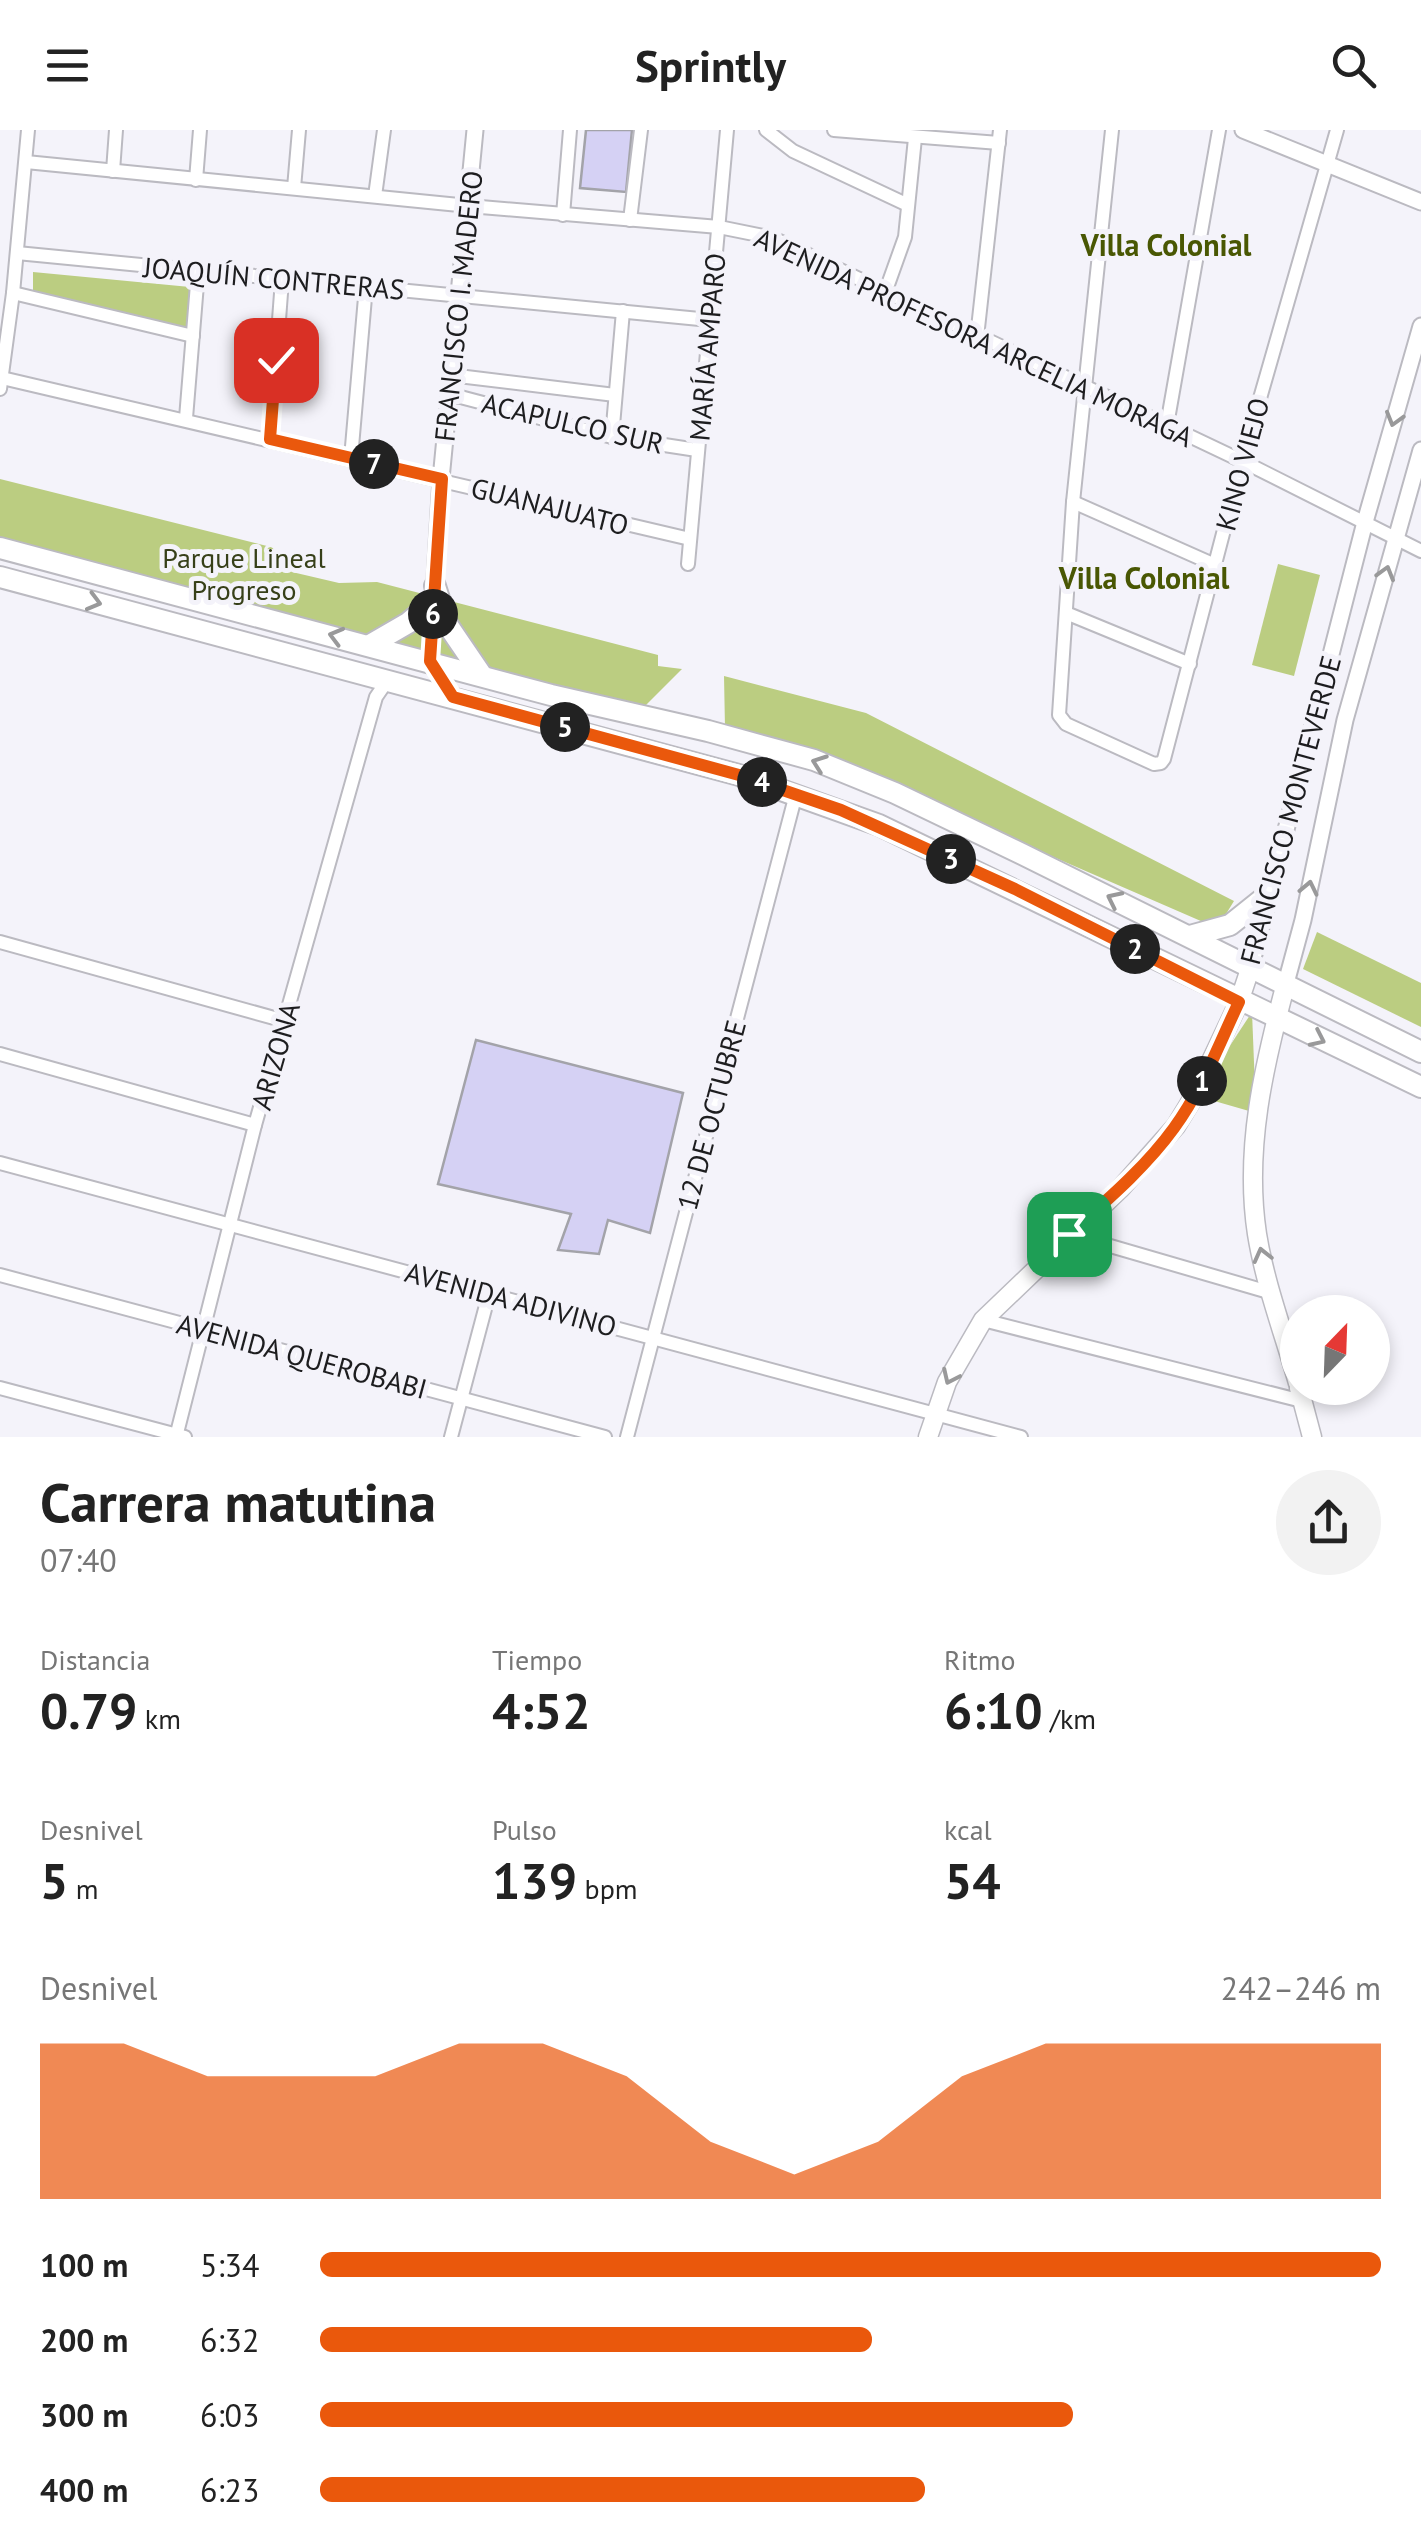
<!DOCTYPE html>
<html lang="es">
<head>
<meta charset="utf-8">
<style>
  :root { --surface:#fff; --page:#f2f2f2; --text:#222; --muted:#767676; --accent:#ea580c }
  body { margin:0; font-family:"PT Sans",sans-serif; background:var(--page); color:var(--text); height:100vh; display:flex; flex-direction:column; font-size:38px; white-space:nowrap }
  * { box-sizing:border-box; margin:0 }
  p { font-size:32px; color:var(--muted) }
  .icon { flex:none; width:55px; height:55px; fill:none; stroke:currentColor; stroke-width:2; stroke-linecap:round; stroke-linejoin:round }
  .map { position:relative; height:1307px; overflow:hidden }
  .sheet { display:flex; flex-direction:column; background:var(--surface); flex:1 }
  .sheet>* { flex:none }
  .needle { width:65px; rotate:23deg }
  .buttons { position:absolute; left:1280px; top:1165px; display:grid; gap:20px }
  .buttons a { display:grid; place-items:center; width:110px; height:110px; border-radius:50%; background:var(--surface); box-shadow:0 5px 15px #0003; font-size:50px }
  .pin { position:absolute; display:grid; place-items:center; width:85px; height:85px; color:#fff; margin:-42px; border-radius:20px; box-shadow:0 5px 15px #0006 }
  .km { position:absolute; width:50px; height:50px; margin:-25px; border-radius:50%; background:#222; color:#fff; font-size:28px; line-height:50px; text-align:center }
  .round { display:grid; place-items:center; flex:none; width:105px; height:105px; border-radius:52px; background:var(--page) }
  .head { display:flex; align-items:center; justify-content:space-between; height:170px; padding:0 40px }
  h1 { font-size:55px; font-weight:700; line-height:75px }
  .figures { display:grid; grid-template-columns:repeat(3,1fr); gap:15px; height:170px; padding:10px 40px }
  .figures div { display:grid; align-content:center }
  .figures b { font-size:50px; font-weight:700 }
  .figures small { font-size:28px; font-weight:400 }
  .figures p { font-size:28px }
  .chart { height:280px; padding:20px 40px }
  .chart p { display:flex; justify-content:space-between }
  .chart svg { width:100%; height:180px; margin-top:10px; fill:var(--accent); opacity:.7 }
  ul { padding:0 40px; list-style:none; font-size:32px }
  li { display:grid; grid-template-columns:160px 120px 1fr; align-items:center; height:75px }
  li i { height:25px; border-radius:12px; background:var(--accent) }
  header { display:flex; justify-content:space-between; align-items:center; height:130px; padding:0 40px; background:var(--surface); font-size:45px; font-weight:700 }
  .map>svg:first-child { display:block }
  .green { fill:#bbcd81 }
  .building { fill:#d5d1f4; stroke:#a3a3a9; stroke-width:2.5 }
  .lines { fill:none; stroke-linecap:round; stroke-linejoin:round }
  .minor-casing { stroke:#bbbac1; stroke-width:16 }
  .tertiary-casing { stroke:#bbbac1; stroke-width:19 }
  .secondary-casing { stroke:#bbbac1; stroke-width:21 }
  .primary-casing { stroke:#bbbac1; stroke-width:24 }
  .minor { stroke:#fff; stroke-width:12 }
  .tertiary { stroke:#fff; stroke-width:15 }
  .secondary { stroke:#fff; stroke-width:18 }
  .primary { stroke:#fff; stroke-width:20 }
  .oneway { stroke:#99999a }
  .route-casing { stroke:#fff; stroke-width:20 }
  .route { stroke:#ea580c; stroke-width:12 }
  .labels { text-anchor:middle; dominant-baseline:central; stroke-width:10; stroke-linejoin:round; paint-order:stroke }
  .street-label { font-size:28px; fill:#1d1d1f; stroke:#f4f3fa }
  .park-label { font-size:28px; fill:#374019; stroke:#f4f3fa }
  .neighbourhood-label { font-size:30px; font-weight:bold; fill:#495703; stroke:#f4f3fa }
</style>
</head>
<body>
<header><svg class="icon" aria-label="menu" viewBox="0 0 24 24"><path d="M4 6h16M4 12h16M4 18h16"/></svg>Sprintly<svg class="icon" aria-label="search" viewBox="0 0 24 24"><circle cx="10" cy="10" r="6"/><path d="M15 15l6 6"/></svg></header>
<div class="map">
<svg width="1421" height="1307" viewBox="0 0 1421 1307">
  <rect width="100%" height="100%" fill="#f4f3fa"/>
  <g class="green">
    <path d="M33,142l157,15 -4,40 -153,-36z"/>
    <path d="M0,349l275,69 17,24 47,11 38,-1 281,73v11l24,3 -43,43 -639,-170z"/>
    <path d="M1278,434l42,11 -26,101 -42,-11z"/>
    <path d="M724,546l142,37 368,188 -8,13 -16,11 -318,-138 -167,-59z"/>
    <path d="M1317,802l104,51v44l-118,-58z"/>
    <path d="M1252,882l4,101 -59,-17z"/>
  </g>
  <g class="building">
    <path d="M586,0h46l-6,62 -46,-4z"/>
    <path d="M476,910l207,53 -33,140 -42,-13 -9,34 -41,-4 13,-36 -133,-30z"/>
  </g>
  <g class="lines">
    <g class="minor-casing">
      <g id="minor">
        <path d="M766,0l27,21 115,54"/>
        <path d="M834,0l165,13"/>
        <path d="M1112,0l-39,372 -14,213 7,9 88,40 7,-1 3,-4 78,-298 95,-331"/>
        <path d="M26,32l443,44 250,21 54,11 469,223 179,90"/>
        <path d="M113,41l3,-41"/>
        <path d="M196,50l4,-50"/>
        <path d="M294,58l5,-58"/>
        <path d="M375,66l9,-66"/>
        <path d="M563,85l7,-85"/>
        <path d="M630,90l11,-90"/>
        <path d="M17,123l693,67"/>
        <path d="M13,163l180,43"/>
        <path d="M885,163l20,-56 10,-99"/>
        <path d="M977,207l23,-207"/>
        <path d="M450,245l165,20"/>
        <path d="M2,248l688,161"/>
        <path d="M0,259l13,-96 15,-163"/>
        <path d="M449,264l163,43 85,13"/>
        <path d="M186,288l12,-146"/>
        <path d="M1167,295l52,-295"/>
        <path d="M612,307l11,-126"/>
        <path d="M270,309l12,-159"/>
        <path d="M351,328l15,-172"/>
        <path d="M1073,372l142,63"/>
        <path d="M688,434l39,-434"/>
        <path d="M1066,483l124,51"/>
        <path d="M0,812l285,79"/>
        <path d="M0,924l255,71"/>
        <path d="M0,1033l1021,274"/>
        <path d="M1069,1104l203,59"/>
        <path d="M0,1145l605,162"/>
        <path d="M983,1190l319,81"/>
        <path d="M0,1258l185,49"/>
        <path d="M176,1307l79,-312 121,-428 11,-16"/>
        <path d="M451,1307l38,-143"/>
        <path d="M627,1307l169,-643"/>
      </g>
    </g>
    <g class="tertiary-casing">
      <g id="tertiary">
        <path d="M1243,0l178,72"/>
        <path d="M430,531l11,-182 34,-349"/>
        <path d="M1251,836l114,-444 56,-196"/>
        <path d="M1286,853l17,-63 42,-200 76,-270"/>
      </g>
    </g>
    <g class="secondary-casing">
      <g id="secondary">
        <path d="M1286,853c-22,82 -42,166 -29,251 8,50 27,100 41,149"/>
        <path d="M1299,1258l13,49"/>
        <path d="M928,1307l19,-55 36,-62 137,-131 56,-63 20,-33 43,-91 12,-36"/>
      </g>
    </g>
    <g class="primary-casing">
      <g id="primary">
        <path d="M0,418l551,147 157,36 106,29 81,33 127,61 399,198"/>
        <path d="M0,447l739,198 140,50 542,262"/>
        <path d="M435,456l12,38 34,50"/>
        <path d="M370,515l38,-22 25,-21"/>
        <path d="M1190,806l40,-11 40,-32"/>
      </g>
    </g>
    <use href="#minor" class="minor"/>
    <use href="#tertiary" class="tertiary"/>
    <use href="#secondary" class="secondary"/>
    <use href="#primary" class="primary"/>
  </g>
  <defs><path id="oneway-chevron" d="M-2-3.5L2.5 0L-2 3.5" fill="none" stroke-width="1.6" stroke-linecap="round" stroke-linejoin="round" transform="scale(2.5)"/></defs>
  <g class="oneway">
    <use href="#oneway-chevron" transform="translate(1394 289) rotate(106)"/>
    <use href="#oneway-chevron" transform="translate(1386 443) rotate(-74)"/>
    <use href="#oneway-chevron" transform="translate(94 472) rotate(15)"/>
    <use href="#oneway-chevron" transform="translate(336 506) rotate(-165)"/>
    <use href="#oneway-chevron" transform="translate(819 633) rotate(-160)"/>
    <use href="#oneway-chevron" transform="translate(1309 758) rotate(-78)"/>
    <use href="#oneway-chevron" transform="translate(1114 769) rotate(-154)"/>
    <use href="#oneway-chevron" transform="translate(1318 909) rotate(25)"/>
    <use href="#oneway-chevron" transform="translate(1262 1125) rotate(-104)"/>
    <use href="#oneway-chevron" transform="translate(950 1247) rotate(115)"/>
  </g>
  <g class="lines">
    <g class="route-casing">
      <path id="route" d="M276,230l-6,79 172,40 -12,182 23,36 286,78 102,35 174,79 224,113c-20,42 -37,88 -65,126 -29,40 -68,73 -105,106"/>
    </g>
    <use href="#route" class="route"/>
  </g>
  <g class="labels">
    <g class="street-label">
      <text transform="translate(274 148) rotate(5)">JOAQUÍN CONTRERAS</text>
      <text transform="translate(458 176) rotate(-84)">FRANCISCO I. MADERO</text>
      <text transform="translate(974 207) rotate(25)">AVENIDA PROFESORA ARCELIA MORAGA</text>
      <text transform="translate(707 217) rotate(-85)">MARÍA AMPARO</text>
      <text transform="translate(573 293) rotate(13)">ACAPULCO SUR</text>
      <text transform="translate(1242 334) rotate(-75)">KINO VIEJO</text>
      <text transform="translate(550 376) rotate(14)">GUANAJUATO</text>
      <text transform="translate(1290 680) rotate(-75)">FRANCISCO MONTEVERDE</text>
      <text transform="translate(275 926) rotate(-74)">ARIZONA</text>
      <text transform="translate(711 985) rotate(-75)">12 DE OCTUBRE</text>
      <text transform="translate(511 1169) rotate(15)">AVENIDA ADIVINO</text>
      <text transform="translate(302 1226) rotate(15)">AVENIDA QUEROBABI</text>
    </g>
    <g class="park-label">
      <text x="244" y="427">Parque Lineal<tspan x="244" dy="32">Progreso</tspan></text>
    </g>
    <g class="neighbourhood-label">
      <text x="1166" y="114">Villa Colonial</text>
      <text x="1144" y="447">Villa Colonial</text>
    </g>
  </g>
</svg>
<div class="buttons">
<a><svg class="needle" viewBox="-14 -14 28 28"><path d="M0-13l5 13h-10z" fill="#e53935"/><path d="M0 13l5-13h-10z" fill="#767676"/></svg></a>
</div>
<div class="pin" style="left:1069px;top:1104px;background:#1e9e55"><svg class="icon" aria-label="arrive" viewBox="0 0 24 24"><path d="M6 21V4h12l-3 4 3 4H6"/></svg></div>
<div class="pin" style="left:276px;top:230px;background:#d93025"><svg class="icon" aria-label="check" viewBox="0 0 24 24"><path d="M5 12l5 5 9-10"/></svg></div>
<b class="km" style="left:1202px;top:951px">1</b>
<b class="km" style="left:1135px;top:819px">2</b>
<b class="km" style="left:951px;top:729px">3</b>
<b class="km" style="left:762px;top:652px">4</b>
<b class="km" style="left:565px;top:597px">5</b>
<b class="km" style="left:433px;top:484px">6</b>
<b class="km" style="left:374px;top:334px">7</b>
</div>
<section class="sheet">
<div class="head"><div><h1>Carrera matutina</h1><p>07:40</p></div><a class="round"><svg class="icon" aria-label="share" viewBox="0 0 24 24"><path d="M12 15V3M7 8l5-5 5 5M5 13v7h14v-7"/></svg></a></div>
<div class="figures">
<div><p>Distancia</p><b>0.79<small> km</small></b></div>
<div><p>Tiempo</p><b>4:52</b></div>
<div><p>Ritmo</p><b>6:10<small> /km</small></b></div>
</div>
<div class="figures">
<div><p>Desnivel</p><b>5<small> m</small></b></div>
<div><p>Pulso</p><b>139<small> bpm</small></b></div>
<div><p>kcal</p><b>54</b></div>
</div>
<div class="chart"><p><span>Desnivel</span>242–246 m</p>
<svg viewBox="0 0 160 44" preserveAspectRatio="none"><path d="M0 44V6L10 6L20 14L30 14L40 14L50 6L60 6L70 14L80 30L90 38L100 30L110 14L120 6L130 6L140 6L150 6L160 6V44z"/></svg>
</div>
<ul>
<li><b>100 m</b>5:34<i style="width:100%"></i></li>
<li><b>200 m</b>6:32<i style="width:52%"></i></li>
<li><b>300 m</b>6:03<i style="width:71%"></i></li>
<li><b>400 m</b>6:23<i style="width:57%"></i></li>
</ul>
</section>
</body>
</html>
